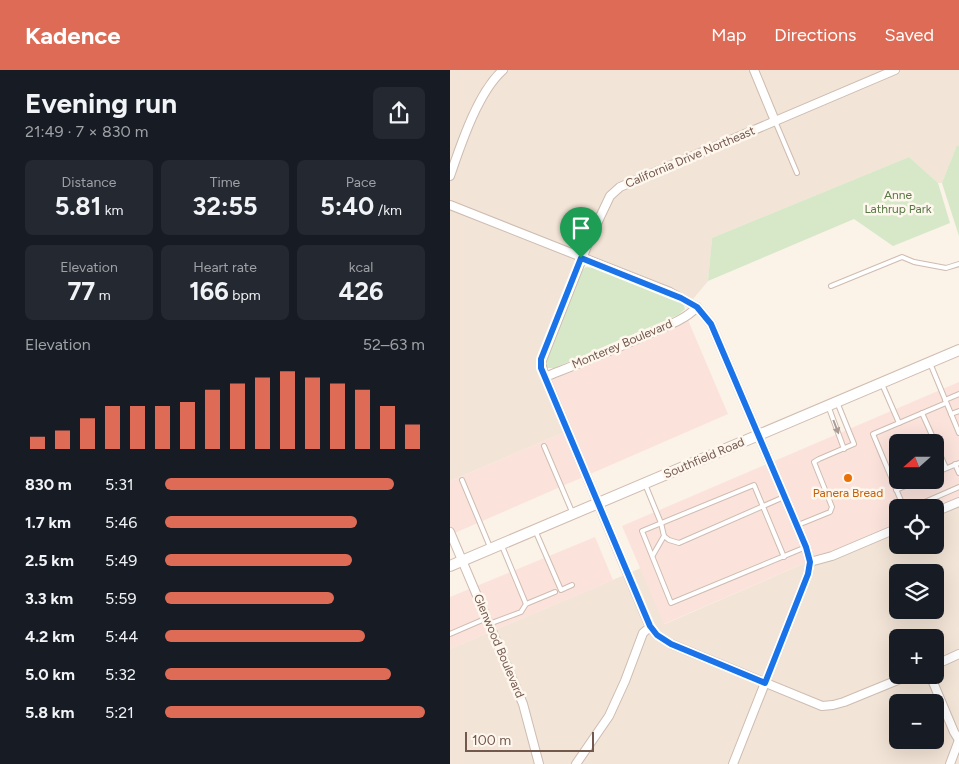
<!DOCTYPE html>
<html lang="en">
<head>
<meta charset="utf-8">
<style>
  :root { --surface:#171b24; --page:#242831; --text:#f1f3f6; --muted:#9ea1a6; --accent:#dd6b55 }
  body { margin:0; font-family:Figtree,sans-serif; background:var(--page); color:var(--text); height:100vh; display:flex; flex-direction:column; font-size:19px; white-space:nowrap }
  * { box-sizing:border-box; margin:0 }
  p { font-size:16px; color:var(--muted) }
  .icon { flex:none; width:28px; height:28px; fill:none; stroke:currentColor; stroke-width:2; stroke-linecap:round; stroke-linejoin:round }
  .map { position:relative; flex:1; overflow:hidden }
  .panel { display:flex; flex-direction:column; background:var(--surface); width:450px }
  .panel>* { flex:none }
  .needle { width:32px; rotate:249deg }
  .fabs { position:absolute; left:439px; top:364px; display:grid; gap:10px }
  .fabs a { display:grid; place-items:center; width:55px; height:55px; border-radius:8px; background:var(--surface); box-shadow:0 5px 20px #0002; font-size:25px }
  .scale { position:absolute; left:15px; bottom:12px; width:129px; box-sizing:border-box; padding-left:5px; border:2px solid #73584d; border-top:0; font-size:14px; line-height:18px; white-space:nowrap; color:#73584d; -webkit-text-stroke:4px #fef7ee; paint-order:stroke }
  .pin { position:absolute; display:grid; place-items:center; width:42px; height:42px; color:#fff; margin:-51px -21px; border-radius:50% 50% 50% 0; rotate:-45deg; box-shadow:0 0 5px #0007 }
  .pin .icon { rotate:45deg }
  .round { display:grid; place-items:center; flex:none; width:52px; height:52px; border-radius:8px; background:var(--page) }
  .headline { display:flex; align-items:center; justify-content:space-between; height:85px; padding:0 25px }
  h1 { font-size:28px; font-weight:700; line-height:38px }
  .stats { display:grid; grid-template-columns:repeat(3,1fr); gap:8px; height:85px; padding:5px 25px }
  .stats div { display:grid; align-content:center; border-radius:8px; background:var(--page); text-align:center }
  .stats b { font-size:25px; font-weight:700 }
  .stats small { font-size:14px; font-weight:400 }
  .stats p { font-size:14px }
  .chart { height:140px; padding:10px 25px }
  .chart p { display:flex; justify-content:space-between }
  .chart svg { width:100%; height:90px; margin-top:5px; stroke:var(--accent); stroke-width:6 }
  ul { padding:0 25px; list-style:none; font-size:16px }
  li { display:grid; grid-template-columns:80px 60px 1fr; align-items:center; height:38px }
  li i { height:12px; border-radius:6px; background:var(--accent) }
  header { display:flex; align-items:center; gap:30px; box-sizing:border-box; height:70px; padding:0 25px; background:var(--accent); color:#fff }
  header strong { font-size:24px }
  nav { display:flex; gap:28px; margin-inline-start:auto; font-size:18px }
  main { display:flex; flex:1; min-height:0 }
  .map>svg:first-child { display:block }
  .residential { fill:#f2e4d6; fill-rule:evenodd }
  .commercial { fill:#fbe3dc; fill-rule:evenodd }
  .green { fill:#d6e8c7 }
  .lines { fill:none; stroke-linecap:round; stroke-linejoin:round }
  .lane-casing { stroke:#cebcb1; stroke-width:6 }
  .street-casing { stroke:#cebcb1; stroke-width:10 }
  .secondary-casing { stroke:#d1bcaf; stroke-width:12 }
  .lane { stroke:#fff; stroke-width:4 }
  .street { stroke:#fff; stroke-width:8 }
  .secondary { stroke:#fff; stroke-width:10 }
  .oneway { fill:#ab9b94 }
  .route-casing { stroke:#fff; stroke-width:10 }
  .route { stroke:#1a73e8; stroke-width:6 }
  .food-dot { fill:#e8710a; stroke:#fef7ee; stroke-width:2 }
  .labels { text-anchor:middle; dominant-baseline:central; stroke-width:5; stroke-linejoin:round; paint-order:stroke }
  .street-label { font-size:12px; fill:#73584d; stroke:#fef7ee }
  .park-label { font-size:12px; fill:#587846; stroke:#fef7ee }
  .food-label { font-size:12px; fill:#c56008; stroke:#fef7ee }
</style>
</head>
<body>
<header>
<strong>Kadence</strong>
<nav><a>Map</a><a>Directions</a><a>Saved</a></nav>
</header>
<main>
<section class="panel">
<div class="headline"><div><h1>Evening run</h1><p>21:49 · 7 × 830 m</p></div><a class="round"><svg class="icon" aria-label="share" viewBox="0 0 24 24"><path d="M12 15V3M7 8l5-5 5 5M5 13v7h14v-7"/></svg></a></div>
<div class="stats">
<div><p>Distance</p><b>5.81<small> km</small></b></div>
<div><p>Time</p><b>32:55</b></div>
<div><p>Pace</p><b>5:40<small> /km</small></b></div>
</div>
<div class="stats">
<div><p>Elevation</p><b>77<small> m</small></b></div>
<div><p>Heart rate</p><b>166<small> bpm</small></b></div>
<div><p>kcal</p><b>426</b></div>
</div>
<div class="chart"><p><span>Elevation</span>52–63 m</p>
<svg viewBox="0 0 160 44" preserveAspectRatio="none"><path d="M5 44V38M15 44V35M25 44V29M35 44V23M45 44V23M55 44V23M65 44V21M75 44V15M85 44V12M95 44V9M105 44V6M115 44V9M125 44V12M135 44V15M145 44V23M155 44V32"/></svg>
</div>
<ul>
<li><b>830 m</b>5:31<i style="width:88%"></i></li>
<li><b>1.7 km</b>5:46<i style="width:74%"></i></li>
<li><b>2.5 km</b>5:49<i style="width:72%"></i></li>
<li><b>3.3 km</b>5:59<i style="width:65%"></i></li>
<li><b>4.2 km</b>5:44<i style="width:77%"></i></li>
<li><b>5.0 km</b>5:32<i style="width:87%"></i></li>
<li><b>5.8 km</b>5:21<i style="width:100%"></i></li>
</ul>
</section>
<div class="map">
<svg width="509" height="694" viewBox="0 0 509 694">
  <rect width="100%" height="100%" fill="#fbf2e8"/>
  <g class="residential">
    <path d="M0,0h509v76l-2,-1 -15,38h-4l-29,-26 -197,81 -4,43 -15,18 -56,-25 -57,-23 -43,110 2,9 26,62 -115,49z"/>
    <path d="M509,427v267h-509v-115l191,-81 24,56 232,-101 1,22h37l-1,-38zM448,502h37v38h-37zM448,568h37v37h-37zM448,632h37v38h-37z"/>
  </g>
  <g class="commercial">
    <path d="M238,250l40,94 -278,121v-54l115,-49 -22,-52z"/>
    <path d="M509,312v115l-25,10 -36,1 -1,15 -233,101 -42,-98zM448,372h37v38h-37z"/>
    <path d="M145,467l18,43 -163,69v-52z"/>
  </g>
  <g class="green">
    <path d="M507,75l2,1v90l-17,-53z"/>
    <path d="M459,87l29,26 12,40 -57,23 -39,-27 -146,62 4,-43z"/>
    <path d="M136,197l9,1 48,18 40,18 2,5 -7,6 -124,53h-8v-8l35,-89z"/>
  </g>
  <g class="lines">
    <g class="lane-casing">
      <g id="lane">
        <path d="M325,51l22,52"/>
        <path d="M381,216l71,-29 12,5 32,6 13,-4"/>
        <path d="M480,293l29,70"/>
        <path d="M432,314l17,39"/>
        <path d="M495,330l14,-6"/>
        <path d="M379,338l15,41"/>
        <path d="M472,343l13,29"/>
        <path d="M501,344l8,-3"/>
        <path d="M485,373l11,25"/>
        <path d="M94,376l29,68"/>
        <path d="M505,394l4,9"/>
        <path d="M485,403l24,-10"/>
        <path d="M12,410l28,67"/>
        <path d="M195,414l16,39 3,13 -11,19"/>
        <path d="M446,420l23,-10"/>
        <path d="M454,438l-31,-74 73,-31"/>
        <path d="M461,438l48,-21"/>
        <path d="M348,455l32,-13 2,-5 -18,-45 5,-3 35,-15 -17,-42"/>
        <path d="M85,460l26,60 11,-5"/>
        <path d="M214,466l5,4 10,3 105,-46"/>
        <path d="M52,476l24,58"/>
        <path d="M334,487l-30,-72 -112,46 29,72 135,-56"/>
        <path d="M39,554l32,-12 5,-8 29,-12"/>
        <path d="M0,564l37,-16"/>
      </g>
    </g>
    <g class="street-casing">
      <g id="street">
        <path d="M304,0l21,51"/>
        <path d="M445,0l-275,117 -10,9 -19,40 -50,127 4,14 105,250 7,8 14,9 151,62 11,-1 11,-3 66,-27"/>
        <path d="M0,106c11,-32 28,-84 53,-106"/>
        <path d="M0,135l220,87 27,15 14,17 95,223 4,15 -2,12 -75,190"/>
        <path d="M95,307c35,-14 71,-28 106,-44 15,-7 34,-13 46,-26"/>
        <path d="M485,442l24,-10"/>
        <path d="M0,462l73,172 16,60"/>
        <path d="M360,492l22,-6 66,-28"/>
        <path d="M485,595l24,-11"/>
        <path d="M480,605l24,57 5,8"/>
        <path d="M126,694l33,-48 16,-35 18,-48 7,-6"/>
        <path d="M500,694l9,-24"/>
      </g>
    </g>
    <g class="secondary-casing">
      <path id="secondary" d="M0,496l509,-216"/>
    </g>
    <use href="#lane" class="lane"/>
    <use href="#street" class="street"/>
    <use href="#secondary" class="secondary"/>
  </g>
  <defs><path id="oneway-solid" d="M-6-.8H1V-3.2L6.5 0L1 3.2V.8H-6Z" transform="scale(1.25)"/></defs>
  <use class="oneway" href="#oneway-solid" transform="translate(386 357) rotate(69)"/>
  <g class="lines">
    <g class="route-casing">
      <path id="route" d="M131,188l100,40 16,9 14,17 95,223 4,15 -2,12 -43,109 -94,-39 -14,-9 -7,-9 -109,-258v-9z"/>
    </g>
    <use href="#route" class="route"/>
  </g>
  <circle class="food-dot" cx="398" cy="408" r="5"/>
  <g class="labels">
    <g class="street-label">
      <text transform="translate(240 87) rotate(-23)">California Drive Northeast</text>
      <text transform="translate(172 274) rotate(-23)">Monterey Boulevard</text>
      <text transform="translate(254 388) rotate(-23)">Southfield Road</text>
      <text transform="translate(49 576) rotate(67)">Glenwood Boulevard</text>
    </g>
    <g class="park-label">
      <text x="448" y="125">Anne<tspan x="448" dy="14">Lathrup Park</tspan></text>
    </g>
    <g class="food-label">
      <text x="398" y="423">Panera Bread</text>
    </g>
  </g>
</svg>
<div class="fabs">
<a><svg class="needle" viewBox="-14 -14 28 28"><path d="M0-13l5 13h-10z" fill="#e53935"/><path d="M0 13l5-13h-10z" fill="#9ea1a6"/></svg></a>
<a><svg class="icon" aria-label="locate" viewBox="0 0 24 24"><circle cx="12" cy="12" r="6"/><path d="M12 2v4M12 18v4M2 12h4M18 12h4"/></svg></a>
<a><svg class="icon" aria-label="layers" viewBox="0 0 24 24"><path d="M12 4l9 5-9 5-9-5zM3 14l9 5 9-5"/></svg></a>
<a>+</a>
<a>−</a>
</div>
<div class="scale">100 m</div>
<div class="pin" style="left:131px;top:188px;background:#1e9e55"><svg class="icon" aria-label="arrive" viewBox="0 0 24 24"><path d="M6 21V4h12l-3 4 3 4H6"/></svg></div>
</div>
</main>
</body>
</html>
